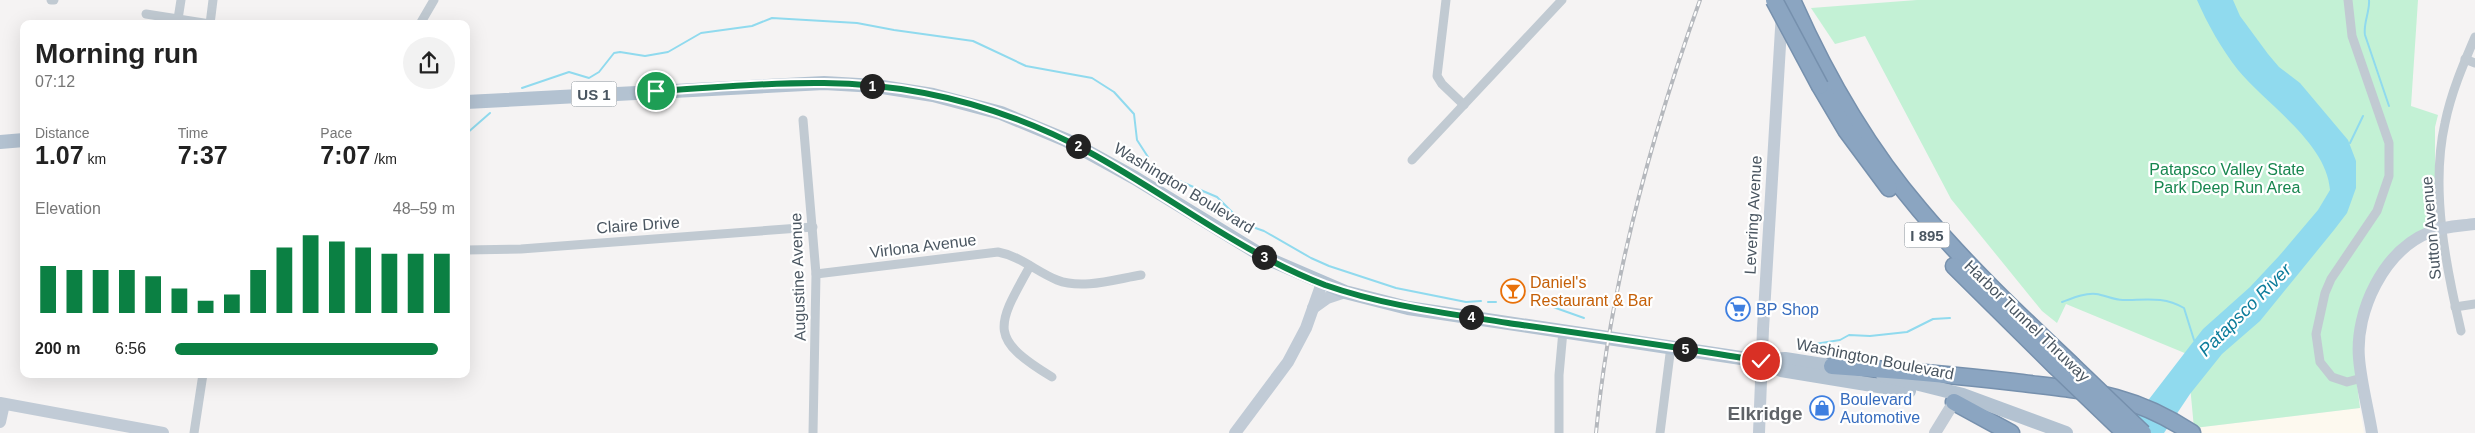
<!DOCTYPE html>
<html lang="en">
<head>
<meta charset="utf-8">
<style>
  :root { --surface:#fff; --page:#f2f2f2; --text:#222; --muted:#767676; --accent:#0b8043 }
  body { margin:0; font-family:Arial,sans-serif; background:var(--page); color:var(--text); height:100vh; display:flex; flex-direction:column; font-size:19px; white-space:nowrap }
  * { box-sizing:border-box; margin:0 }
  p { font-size:16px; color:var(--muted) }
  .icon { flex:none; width:28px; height:28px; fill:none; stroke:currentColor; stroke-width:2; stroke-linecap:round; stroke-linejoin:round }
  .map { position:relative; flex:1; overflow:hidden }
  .panel { position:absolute; left:20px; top:20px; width:450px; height:358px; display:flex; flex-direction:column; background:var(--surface); border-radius:10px; box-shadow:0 5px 20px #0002 }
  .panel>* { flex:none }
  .pin { position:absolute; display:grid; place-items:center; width:42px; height:42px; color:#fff; margin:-21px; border:2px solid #fff; border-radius:50%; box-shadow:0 1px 5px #0007 }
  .km { position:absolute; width:25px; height:25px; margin:-12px; border-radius:50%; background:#222; color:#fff; font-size:14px; line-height:25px; text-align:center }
  .round { display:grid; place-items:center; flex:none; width:52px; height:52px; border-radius:26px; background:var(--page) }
  .overview { display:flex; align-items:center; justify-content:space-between; height:85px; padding:0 15px }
  h1 { font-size:28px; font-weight:700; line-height:38px }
  .metrics { display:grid; grid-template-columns:repeat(3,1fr); gap:8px; height:85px; padding:5px 15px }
  .metrics div { display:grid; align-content:center }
  .metrics b { font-size:25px; font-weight:700 }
  .metrics small { font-size:14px; font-weight:400 }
  .metrics p { font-size:14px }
  .chart { height:140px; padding:10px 15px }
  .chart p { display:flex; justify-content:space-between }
  .chart svg { width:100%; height:90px; margin-top:5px; stroke:var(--accent); stroke-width:6 }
  ul { padding:0 15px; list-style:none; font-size:16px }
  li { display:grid; grid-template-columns:80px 60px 1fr; align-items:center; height:38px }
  li i { height:12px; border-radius:6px; background:var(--accent) }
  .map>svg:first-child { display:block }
  .commercial { fill:#fdf9ef }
  .green { fill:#c3f1d5 }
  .water { fill:#90daee }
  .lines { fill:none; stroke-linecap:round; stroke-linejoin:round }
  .stream { stroke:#90daee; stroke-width:2 }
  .highway-casing { stroke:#7690ad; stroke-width:19 }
  .street { stroke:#c1cad2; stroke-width:9 }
  .secondary { stroke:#c1cbd6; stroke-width:12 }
  .primary { stroke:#b3c2d1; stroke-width:14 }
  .highway { stroke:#8ba5c1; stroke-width:16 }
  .rail-casing { stroke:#b5b8bd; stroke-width:4 }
  .rail { stroke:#fff; stroke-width:2; stroke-dasharray:5.5; stroke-linecap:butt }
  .highway-bridge-casing { stroke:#7690ad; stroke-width:19; stroke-linecap:butt }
  .highway-bridge { stroke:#8ba5c1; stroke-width:16 }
  .route-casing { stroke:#fff; stroke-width:10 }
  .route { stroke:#0b8043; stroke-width:6 }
  .labels { text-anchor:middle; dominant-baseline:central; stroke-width:4.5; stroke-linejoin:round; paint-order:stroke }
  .shield { fill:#fff; stroke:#808990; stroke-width:1 }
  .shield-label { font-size:15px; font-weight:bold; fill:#4a5661 }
  .park-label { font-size:16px; fill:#17864f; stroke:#fff }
  .street-label { font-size:16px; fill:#4a5661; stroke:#fff }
  .food-label { font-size:16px; fill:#c56008; stroke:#fff; text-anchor:start }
  .shop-label { font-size:16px; fill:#366cbe; stroke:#fff; text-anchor:start }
  .water-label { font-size:18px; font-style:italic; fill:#0c7c9b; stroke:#fff }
  .quarter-label { font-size:19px; font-weight:bold; fill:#5f6368; stroke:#fff }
</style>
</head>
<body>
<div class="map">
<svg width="2475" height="433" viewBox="0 0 2475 433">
  <rect width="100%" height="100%" fill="#f5f3f3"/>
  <path class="commercial" d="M2360,408l4,25h-162l-8,-5z"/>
  <path class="green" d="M1917,0h501l-7,106 27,9 -3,12v97l-54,44 -27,91 6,49 -166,20 -7,-74 -121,-50 -9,19 -15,-12 -91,-112 -86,-163 -30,8 -24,-36z"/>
  <path class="water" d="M2197,0h36l7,16 28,38 11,13 21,16 48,57 8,21v27l-9,25 -13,17 -74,91 -38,33 -32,40 -26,39h-41l80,-104 47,-42 29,-31 39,-46 12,-20c-3,-47 -64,-86 -92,-120 -17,-22 -30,-45 -41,-70z"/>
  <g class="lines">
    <g class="stream">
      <path d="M2369,0c1,12 -6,23 -4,35l24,71"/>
      <path d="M522,88l47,-16 20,6 10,-6 15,-19 6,-1 25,4 23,-4 33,-19 51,-7 20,-8 85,5 37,7 79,11 53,25 66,12 22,14 20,22 3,26 11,17"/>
      <path d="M466,134l24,-21"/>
      <path d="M2350,143l13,-27"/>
      <path d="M1155,167l15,10 47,20 27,27 20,7 47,27 18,8 67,22 70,14 15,-1"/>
      <path d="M1488,302h8"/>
      <path d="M2062,302c11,-4 22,-9 34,-8 9,1 17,6 27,6 23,0 40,-4 61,8l10,32"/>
      <path d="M1553,307l31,11"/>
      <path d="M1815,344l25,-4 9,-5 21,1 37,-4 26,-13 17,-1"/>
    </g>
    <g class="highway-casing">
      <g id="highway">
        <path d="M1792,0c33,75 75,148 128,210 47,56 99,105 152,155"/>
        <path d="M1820,86l26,44 43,58"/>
        <path d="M1954,266l101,100"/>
        <path d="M1832,366c61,4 121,9 182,16 71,9 116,10 178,51"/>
        <path d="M1954,402l57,31"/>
      </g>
    </g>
    <g class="street">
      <path d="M51,0h3"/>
      <path d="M1446,0l-9,76 5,8 22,21"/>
      <path d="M2348,0l4,36 37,107v33l-12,35 -46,68 -6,14 -9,41 4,28 12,15 15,5 15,-4"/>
      <path d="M146,14l64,10"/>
      <path d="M178,19l3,-19"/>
      <path d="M210,24l3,-24"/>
      <path d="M420,24l14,-24"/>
      <path d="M2465,59l10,4"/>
      <path d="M803,120l13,154 -3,159"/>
      <path d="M1412,160l150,-160"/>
      <path d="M466,250l55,-1 292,-22"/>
      <path d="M1030,266c-34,61 -42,72 22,111"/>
      <path d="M816,274l182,-22c22,4 39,20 59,28 25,10 59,-1 84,-5"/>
      <path d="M2455,307l20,-3"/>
      <path d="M2461,331c-15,-64 -31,-142 -16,-208 6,-30 18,-58 30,-86"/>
      <path d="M194,433l9,-59"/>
      <path d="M1559,433v-58l4,-44"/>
      <path d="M1660,433l11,-87"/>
    </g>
    <g class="secondary">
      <path d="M1313,308l14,-10 18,-6"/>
      <path d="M0,403l163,30"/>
      <path d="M0,422l4,-18"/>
      <path d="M1235,433l53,-71 18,-34 16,-45"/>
      <path d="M1759,433l4,-104 19,-317"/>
      <path d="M1935,433l19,-31"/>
      <path d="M2372,433c-4,-25 -11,-50 -13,-75 -4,-47 25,-108 71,-126 14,-6 30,-6 45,-8"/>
    </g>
    <g class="primary">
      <path d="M466,102l358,-19 52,3 57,9 68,18 65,27 69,38 131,80 79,34 63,16 353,53 24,-2 57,9"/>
      <path d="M0,142l24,-2"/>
      <path d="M1762,361l19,9 128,21"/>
      <path d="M1883,375l80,20 103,38"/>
    </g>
    <use href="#highway" class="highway"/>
    <g class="rail-casing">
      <path id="rail" d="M1596,433c14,-147 54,-294 104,-433"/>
    </g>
    <use href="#rail" class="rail"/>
    <g class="highway-bridge-casing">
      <g id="highway-bridge">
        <path d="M1774,0l46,86"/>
        <path d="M2072,365l71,68"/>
        <path d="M2055,366l70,67"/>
      </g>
    </g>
    <use href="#highway-bridge" class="highway-bridge"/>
  </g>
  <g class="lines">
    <g class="route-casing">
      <path id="route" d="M656,91c56,-3 112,-9 168,-8 92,1 182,25 263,68 80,43 153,102 238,134 60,21 121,28 183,38 84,12 169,24 253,38"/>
    </g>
    <use href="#route" class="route"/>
  </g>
  <defs>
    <g id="bar-ring" transform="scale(1.25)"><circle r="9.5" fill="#fff" stroke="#e8710a" stroke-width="1.5"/><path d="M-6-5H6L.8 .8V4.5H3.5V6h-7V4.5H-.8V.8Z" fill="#e8710a"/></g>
    <g id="supermarket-ring" transform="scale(1.25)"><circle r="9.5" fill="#fff" stroke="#3f7fe0" stroke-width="1.5"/><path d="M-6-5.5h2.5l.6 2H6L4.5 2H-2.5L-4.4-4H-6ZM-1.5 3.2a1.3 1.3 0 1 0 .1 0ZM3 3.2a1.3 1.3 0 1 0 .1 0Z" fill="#3f7fe0"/></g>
    <g id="shop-ring" transform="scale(1.25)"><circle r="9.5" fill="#fff" stroke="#3f7fe0" stroke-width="1.5"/><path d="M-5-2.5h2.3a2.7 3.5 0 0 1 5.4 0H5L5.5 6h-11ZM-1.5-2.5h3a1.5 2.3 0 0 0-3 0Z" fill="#3f7fe0"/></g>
  </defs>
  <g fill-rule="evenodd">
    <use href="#bar-ring" x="1513" y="291"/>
    <use href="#supermarket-ring" x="1738" y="309"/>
    <use href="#shop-ring" x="1822" y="408"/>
  </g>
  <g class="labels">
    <g class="shield">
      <rect x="571.5" y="81.5" width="45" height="25" rx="4"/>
      <rect x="1904.5" y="222.5" width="45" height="25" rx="4"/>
    </g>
    <g class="shield-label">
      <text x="594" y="94">US 1</text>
      <text x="1927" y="235">I 895</text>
    </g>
    <g class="park-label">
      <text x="2227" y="169">Patapsco Valley State<tspan x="2227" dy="18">Park Deep Run Area</tspan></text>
    </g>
    <g class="street-label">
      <text transform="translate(1184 188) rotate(31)">Washington Boulevard</text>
      <text transform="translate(1753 215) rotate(-87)">Levering Avenue</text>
      <text transform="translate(638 225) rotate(-4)">Claire Drive</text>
      <text transform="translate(2431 228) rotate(-95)">Sutton Avenue</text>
      <text transform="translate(923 246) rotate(-7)">Virlona Avenue</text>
      <text transform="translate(798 277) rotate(-92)">Augustine Avenue</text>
      <text transform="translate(2027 321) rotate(44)">Harbor Tunnel Thruway</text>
      <text transform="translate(1875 359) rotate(11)">Washington Boulevard</text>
    </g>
    <g class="food-label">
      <text x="1530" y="282">Daniel's<tspan x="1530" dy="18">Restaurant &amp; Bar</tspan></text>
    </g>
    <g class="shop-label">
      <text x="1756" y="309">BP Shop</text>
      <text x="1840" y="399">Boulevard<tspan x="1840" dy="18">Automotive</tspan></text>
    </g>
    <g class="water-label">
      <text transform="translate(2245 310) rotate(-45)">Patapsco River</text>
    </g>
    <g class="quarter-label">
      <text x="1765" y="413">Elkridge</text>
    </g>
  </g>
</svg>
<div class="pin" style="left:656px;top:91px;background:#1e9e55"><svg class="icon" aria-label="arrive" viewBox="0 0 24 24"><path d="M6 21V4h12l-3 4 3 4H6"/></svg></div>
<div class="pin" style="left:1761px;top:361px;background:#d93025"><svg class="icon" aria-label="check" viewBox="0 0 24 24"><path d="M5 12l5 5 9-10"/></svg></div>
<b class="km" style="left:872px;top:86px">1</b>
<b class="km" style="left:1078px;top:146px">2</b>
<b class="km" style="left:1264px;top:257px">3</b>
<b class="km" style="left:1471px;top:317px">4</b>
<b class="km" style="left:1685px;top:349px">5</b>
<section class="panel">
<div class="overview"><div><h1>Morning run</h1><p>07:12</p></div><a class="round"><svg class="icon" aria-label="share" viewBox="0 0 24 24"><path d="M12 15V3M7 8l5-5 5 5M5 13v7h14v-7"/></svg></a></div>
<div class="metrics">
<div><p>Distance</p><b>1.07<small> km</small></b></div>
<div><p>Time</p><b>7:37</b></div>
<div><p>Pace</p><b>7:07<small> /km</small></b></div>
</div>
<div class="chart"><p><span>Elevation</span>48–59 m</p>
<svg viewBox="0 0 160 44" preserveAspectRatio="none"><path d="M5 44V21M15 44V23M25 44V23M35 44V23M45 44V26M55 44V32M65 44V38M75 44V35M85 44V23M95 44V12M105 44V6M115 44V9M125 44V12M135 44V15M145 44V15M155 44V15"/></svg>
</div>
<ul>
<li><b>200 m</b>6:56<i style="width:94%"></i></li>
</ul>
</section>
</div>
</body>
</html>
